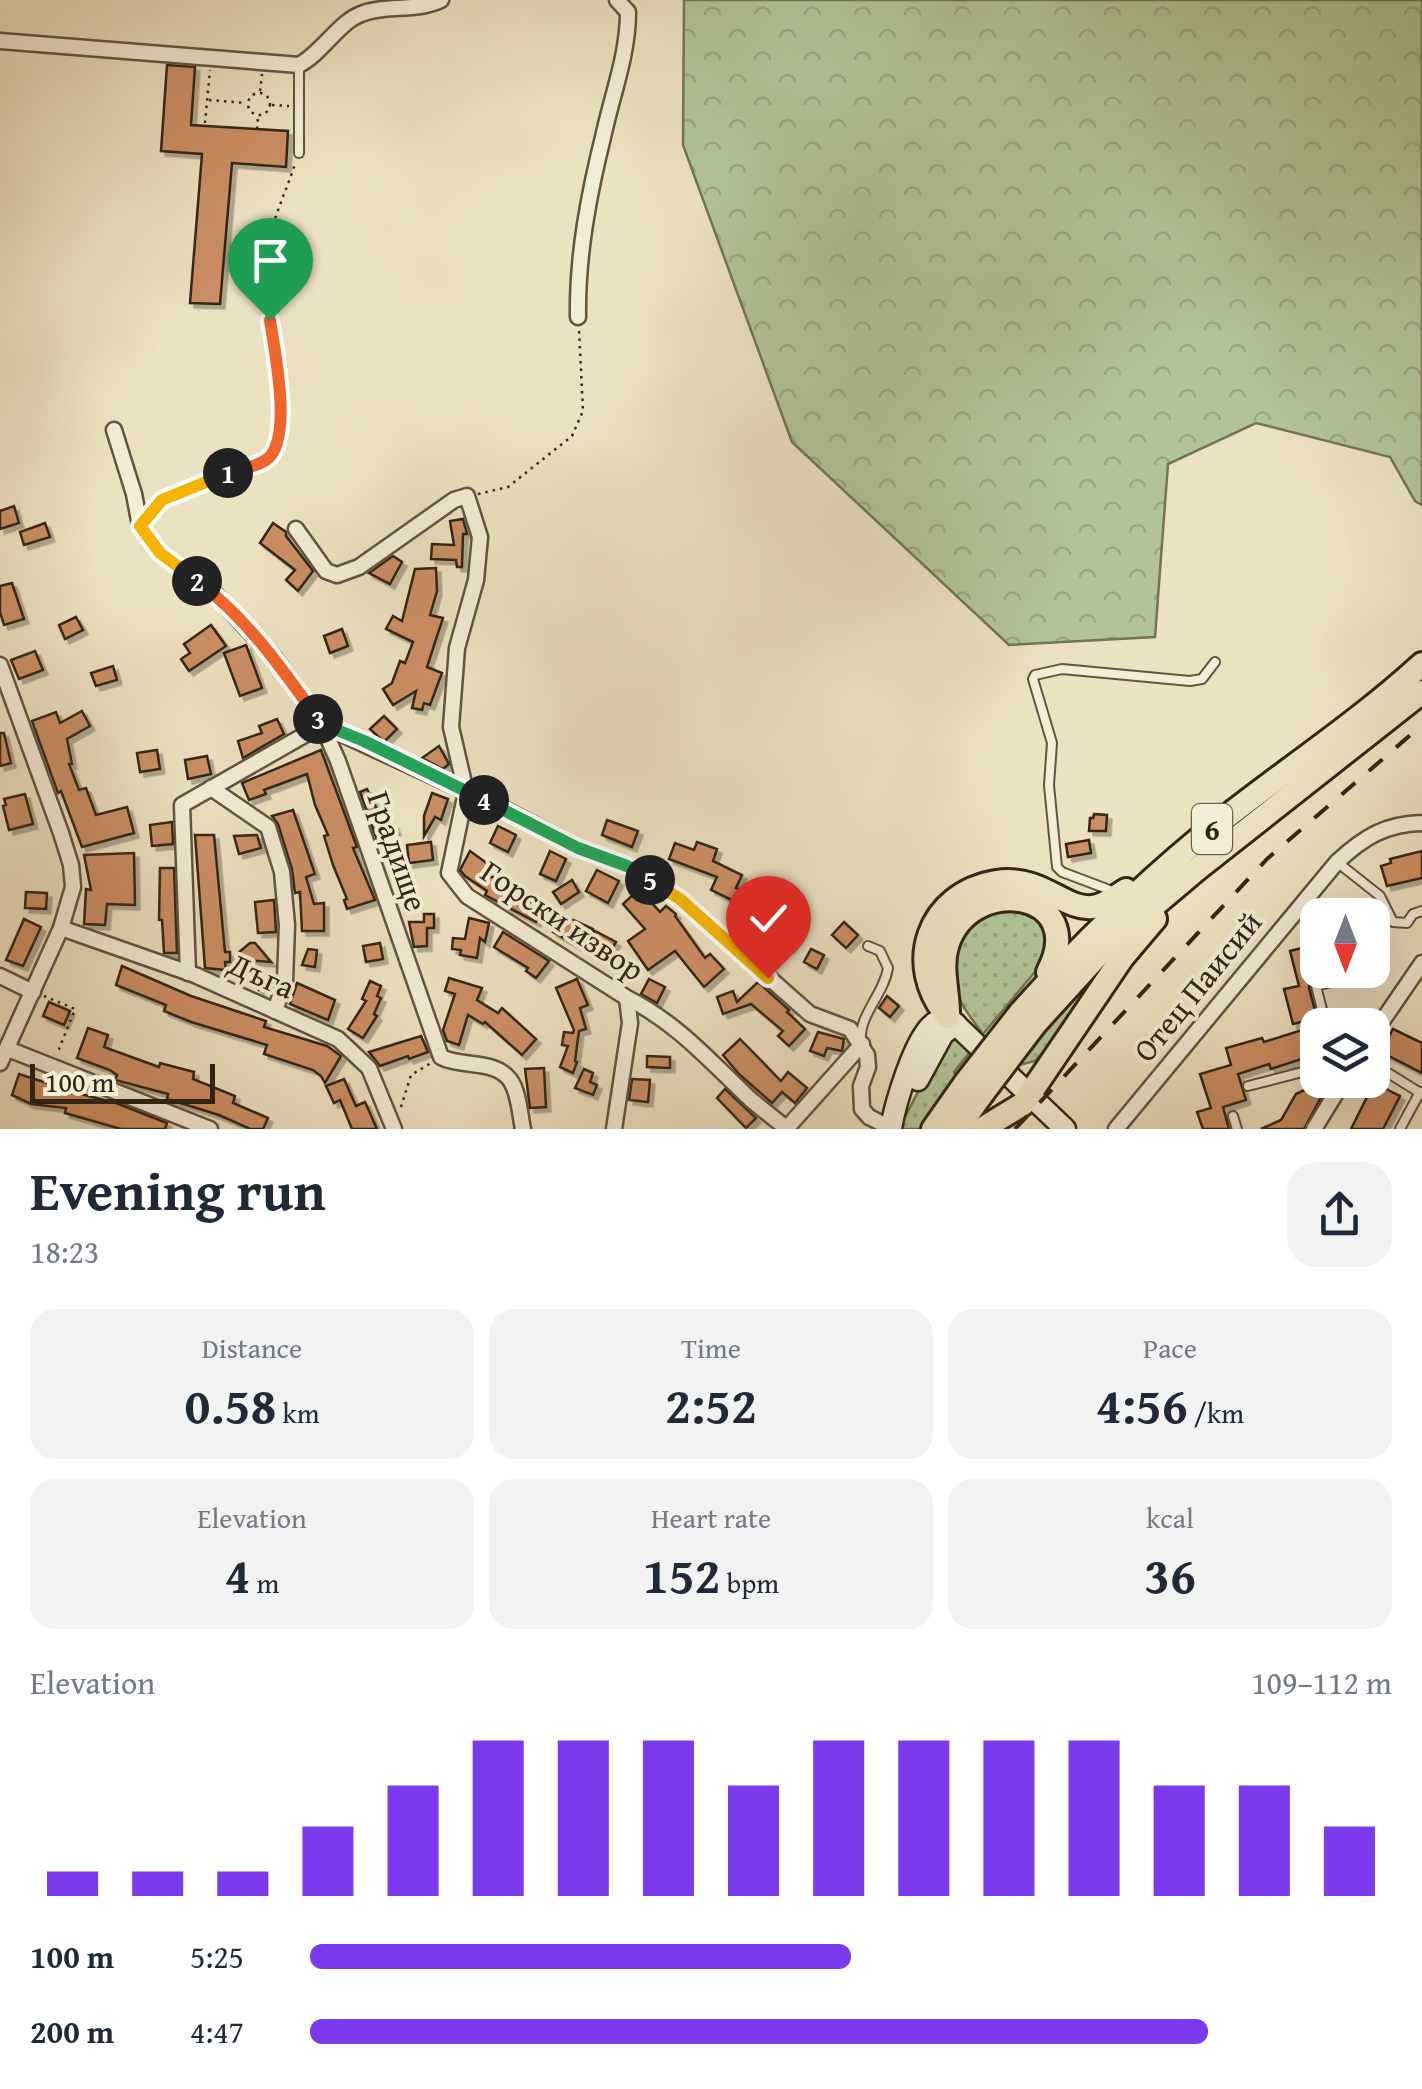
<!DOCTYPE html>
<html lang="en">
<head>
<meta charset="utf-8">
<style>
  :root { --surface:#fff; --page:#f2f2f3; --text:#1f2937; --muted:#747a83; --accent:#7c3aed }
  body { margin:0; font-family:"Gentium Book Plus",serif; background:var(--page); color:var(--text); height:100vh; display:flex; flex-direction:column; font-size:38px; white-space:nowrap }
  * { box-sizing:border-box; margin:0 }
  p { font-size:32px; color:var(--muted) }
  .icon { flex:none; width:55px; height:55px; fill:none; stroke:currentColor; stroke-width:2; stroke-linecap:round; stroke-linejoin:round }
  .map { position:relative; height:1129px; overflow:hidden }
  .panel { display:flex; flex-direction:column; background:var(--surface); flex:1 }
  .panel>* { flex:none }
  .needle { width:65px; rotate:180deg }
  .fabs { position:absolute; left:1300px; top:898px; display:grid; gap:20px }
  .fabs a { display:grid; place-items:center; width:90px; height:90px; border-radius:20px; background:var(--surface); box-shadow:0 10px 40px #0002; font-size:50px }
  .scale { position:absolute; left:30px; bottom:25px; width:185px; box-sizing:border-box; padding-left:10px; border:5px solid #332516; border-top:0; font-size:28px; line-height:35px; white-space:nowrap; color:#332516; -webkit-text-stroke:8px #f3ecd7; paint-order:stroke }
  .pin { position:absolute; display:grid; place-items:center; width:85px; height:85px; color:#fff; margin:-102px -42px; border-radius:50% 50% 50% 0; rotate:-45deg; box-shadow:0 0 10px #0007 }
  .pin .icon { rotate:45deg }
  .km { position:absolute; width:50px; height:50px; margin:-25px; border-radius:50%; background:#222; color:#fff; font-size:28px; line-height:50px; text-align:center }
  .round { display:grid; place-items:center; flex:none; width:105px; height:105px; border-radius:30px; background:var(--page) }
  .summary { display:flex; align-items:center; justify-content:space-between; height:170px; padding:0 30px }
  h1 { font-size:55px; font-weight:700; line-height:75px }
  .metrics { display:grid; grid-template-columns:repeat(3,1fr); gap:15px; height:170px; padding:10px 30px }
  .metrics div { display:grid; align-content:center; border-radius:25px; background:var(--page); text-align:center }
  .metrics b { font-size:50px; font-weight:700 }
  .metrics small { font-size:28px; font-weight:400 }
  .metrics p { font-size:28px }
  .chart { height:280px; padding:20px 30px }
  .chart p { display:flex; justify-content:space-between }
  .chart svg { width:100%; height:180px; margin-top:10px; stroke:var(--accent); stroke-width:6 }
  ul { padding:0 30px; list-style:none; font-size:32px }
  li { display:grid; grid-template-columns:160px 120px 1fr; align-items:center; height:75px }
  li i { height:25px; border-radius:12px; background:var(--accent) }
  .map>svg:first-child { display:block }
  .grass { fill:url(#grass-dots); stroke:#727456; stroke-width:2.5 }
  .forest { fill:url(#forest-crowns); stroke:#727456; stroke-width:2.5 }
  .building { fill:#cc8e64; stroke:#332516; stroke-width:2.5; filter:url(#shadow) }
  .lines { fill:none; stroke-linecap:round; stroke-linejoin:round }
  .service-casing { stroke:#615441; stroke-width:12 }
  .minor-casing { stroke:#615441; stroke-width:19 }
  .secondary-casing { stroke:#332516; stroke-width:25 }
  .trunk-casing { stroke:#332516; stroke-width:28 }
  .path { stroke:#332516; stroke-width:2.5; stroke-dasharray:2.5 5; stroke-linecap:butt }
  .service { stroke:#f3ecd7; stroke-width:8 }
  .minor { stroke:#f3ecd7; stroke-width:14 }
  .secondary { stroke:#f3ecd7; stroke-width:20 }
  .trunk { stroke:#ece1c1; stroke-width:22 }
  .rail { stroke:#332516; stroke-width:4; stroke-dasharray:18 18; stroke-linecap:butt }
  .trunk-bridge-casing { stroke:#332516; stroke-width:28; stroke-linecap:butt }
  .trunk-bridge { stroke:#ece1c1; stroke-width:22 }
  .split-1-casing { stroke:#fff; stroke-width:20 }
  .split-2-casing { stroke:#fff; stroke-width:20 }
  .split-3-casing { stroke:#fff; stroke-width:20 }
  .split-4-casing { stroke:#fff; stroke-width:20 }
  .split-5-casing { stroke:#fff; stroke-width:20 }
  .split-6-casing { stroke:#fff; stroke-width:20 }
  .split-1 { stroke:#f0652b; stroke-width:12 }
  .split-2 { stroke:#f5b400; stroke-width:12 }
  .split-3 { stroke:#f0652b; stroke-width:12 }
  .split-4 { stroke:#22a559; stroke-width:12 }
  .split-5 { stroke:#22a559; stroke-width:12 }
  .split-6 { stroke:#f5b400; stroke-width:12 }
  .labels { text-anchor:middle; dominant-baseline:central; stroke-width:8; stroke-linejoin:round; paint-order:stroke }
  .shield { fill:#f3ecd7; stroke:#6d6150; stroke-width:2.5 }
  .shield-label { font-size:30px; font-weight:bold; fill:#332516 }
  .street-label { font-size:32px; fill:#332516; stroke:#f3ecd7 }
</style>
</head>
<body>
<div class="map">
<svg width="1422" height="1129" viewBox="0 0 1422 1129">
  <defs>
    <pattern id="grass-dots" width="8" height="8" patternUnits="userSpaceOnUse" patternTransform="scale(2.5)"><rect width="8" height="8" fill="#b2c497"/><path d="M2 2h.1M6 6h.1" fill="none" stroke="#9aa881" stroke-width="1.8" stroke-linecap="round"/></pattern>
    <pattern id="forest-crowns" width="20" height="18" patternUnits="userSpaceOnUse" patternTransform="scale(2.5)"><rect width="20" height="18" fill="#b2c497"/><path d="M2 6a3 3 0 1 1 6 0M12 15a3 3 0 1 1 6 0" fill="none" stroke="#9aa881"/></pattern>
    <filter id="shadow"><feDropShadow dx="4.5" dy="4.5" stdDeviation="0" flood-color="#0004"/></filter>
  </defs>
  <rect width="100%" height="100%" fill="#ece1c1"/>
  <filter id="stains"><feTurbulence type="fractalNoise" baseFrequency=".002" numOctaves="4"/><feColorMatrix values="0 0 0 0 .2 0 0 0 0 .09 0 0 0 0 .02 0 0 0 .5 -.17"/></filter>
  <radialGradient id="worn" r=".72"><stop offset=".6" stop-color="#630" stop-opacity="0"/><stop offset="1" stop-color="#630" stop-opacity=".3"/></radialGradient>
  <g class="grass">
    <path d="M1011,905l28,10 12,12 -2,28 -66,79c-12,-16 -26,-33 -30,-54 -5,-27 6,-61 34,-73 6,-2 17,-1 24,-2z"/>
    <path d="M1115,951l-56,84 -24,26 -16,4 26,-33 -3,-3z"/>
    <path d="M959,1033l15,14 -20,25 3,3 -37,54h-21l47,-92z"/>
  </g>
  <path class="forest" d="M684,0h738v505l-7,-4 -25,-44 -134,-34 -88,41 -13,173 -146,8 -217,-203 -109,-297z"/>
  <g class="building">
    <path d="M167,65l28,2 -4,58 97,6 -2,36 -54,-4 -12,141 -30,-1 12,-149 -41,-3z"/>
    <path d="M14,506l5,17 -19,6v-18z"/>
    <path d="M463,519l4,15h-4l-1,33h-5l-1,-7 -25,-1 1,-15 22,1 -4,-24z"/>
    <path d="M45,523l5,14 -26,8 -4,-13z"/>
    <path d="M273,523l13,9v4l27,35 -15,20 -12,-11 9,-10 -35,-27z"/>
    <path d="M393,556l9,6 -12,22 -21,-11z"/>
    <path d="M436,568l1,23 -7,24 13,3 -16,49 15,6 -12,32 -6,-2 -2,7 -10,-2 4,-17 -23,14 -10,-16 9,-6 8,-22 5,2 8,-21 -27,-13 7,-13 9,5 13,-52z"/>
    <path d="M12,583l12,36 -20,6 -4,-13v-26z"/>
    <path d="M76,617l7,13 -18,9 -6,-14z"/>
    <path d="M211,625l15,21 -37,25 -8,-12 9,-6 -6,-9z"/>
    <path d="M342,629l6,17 -18,7 -6,-17z"/>
    <path d="M246,645l16,43 -22,8 -16,-43z"/>
    <path d="M35,651l8,19 -24,9 -8,-19z"/>
    <path d="M113,666l4,14 -21,6 -5,-13z"/>
    <path d="M82,711l8,15 -23,13 5,25h-3l10,26 7,-2 10,27 31,-8 7,26 -52,14 -21,-56 -3,2 -26,-72 24,-9 4,11z"/>
    <path d="M384,716l13,13 -13,13 -14,-13z"/>
    <path d="M277,719l7,15 -41,24 -5,-17 24,-8 -3,-7z"/>
    <path d="M0,733h4l7,30 -11,3z"/>
    <path d="M439,746l10,18 -6,5 -21,-11z"/>
    <path d="M157,750l3,19 -20,3 -3,-19z"/>
    <path d="M321,750l36,97 -4,1 22,52 -28,9 -3,-9 3,-1 -14,-34 -9,-29 4,-1 -13,-30 -8,-31 -43,16 2,4 -17,6 -7,-17z"/>
    <path d="M207,756l4,18 -23,5 -3,-19z"/>
    <path d="M367,789l13,27 3,-1 5,12 6,-2 2,6 -19,9 -17,-48z"/>
    <path d="M432,793l16,6 -7,21 -6,-3 -11,19v-20z"/>
    <path d="M25,794l8,30 -24,6 -6,-24 3,-1 -2,-6z"/>
    <path d="M293,810l22,64 -9,3 8,27 10,-1v28h-22l-2,-39 -5,1 -3,-24 -14,-45 -6,-8z"/>
    <path d="M1094,814l13,1 -1,16h-17l1,-13h3z"/>
    <path d="M607,820l31,11 -6,16 -30,-12z"/>
    <path d="M172,822l1,22 -21,2 -2,-21z"/>
    <path d="M498,826l18,9 -8,17 -18,-9z"/>
    <path d="M195,835h19l11,117h5v10h-5l1,8 -21,-2z"/>
    <path d="M257,835l4,13 -22,6 -5,-18z"/>
    <path d="M1089,840l2,13 -23,4 -2,-13z"/>
    <path d="M431,842l2,18 -24,3 -2,-18z"/>
    <path d="M697,842l20,7 -4,12 29,14 -6,13 20,9 -5,10 25,25 -14,13 -14,-13 8,-8 -25,-12 5,-10 -25,-12 6,-13 -48,-18 6,-16 19,7z"/>
    <path d="M470,851l22,16 -5,8 22,10 -3,6 37,16 -7,15 -51,-27 2,-4 -22,-15 -5,-6z"/>
    <path d="M550,851l16,8 -10,22 -16,-7z"/>
    <path d="M1422,851v27l-35,8 -6,-20 10,-3 -1,-4z"/>
    <path d="M134,853l1,52 -28,-1 -2,21 -21,-1 2,-35 5,1 -7,-35z"/>
    <path d="M160,868h14l3,85h-13l-2,-33h-3z"/>
    <path d="M597,870l22,11 -11,22 -22,-12z"/>
    <path d="M572,880l7,12 -18,12 -8,-12z"/>
    <path d="M639,889l21,23 6,-6 10,8 -1,2 30,42 5,-4 14,15 -20,18 -29,-36 -27,19 -20,-29 17,-12 -22,-25z"/>
    <path d="M26,892l21,1 -1,16 -21,-1z"/>
    <path d="M274,900l2,32 -18,1 -3,-31z"/>
    <path d="M424,914h10v14h-7v18l-13,1 -5,-25h15z"/>
    <path d="M562,915l31,14 -1,5 3,-3 21,11 -11,19 -52,-29z"/>
    <path d="M789,916l15,8 -14,24 -15,-9z"/>
    <path d="M469,918l20,5 -4,19 -5,-4 -3,20 -17,-3 1,-5 -9,-1 1,-11 12,1z"/>
    <path d="M24,919l17,8 -18,39 -17,-6z"/>
    <path d="M844,922l14,13 -12,13 -14,-13z"/>
    <path d="M503,932l46,29 -13,17 -10,-7 2,-3 -34,-21z"/>
    <path d="M250,943h5l16,19 -28,-2 -5,-7z"/>
    <path d="M380,943l3,16 -17,3 -3,-16z"/>
    <path d="M1318,944v26l26,1 -34,10 -1,7 8,30 -24,6 -9,-35 15,-3 -9,-35z"/>
    <path d="M308,949l9,1 -2,17 -13,-2z"/>
    <path d="M811,949l13,6 -7,14 -13,-7z"/>
    <path d="M122,966l69,30 75,25 -2,6 63,19 14,10 -16,27 -4,-7 -8,-6 -49,-16 3,-9 -76,-23 -27,-11 2,-6 -50,-20z"/>
    <path d="M259,971l16,6 -16,13 -9,-11z"/>
    <path d="M449,978l33,10 -5,12 21,13 4,-5 34,31 -14,16 -37,-33 -2,2 -15,-9 -9,30 -12,-4 -4,-11 12,-36 -10,-3z"/>
    <path d="M577,979l11,26 -8,3 6,21 -7,2 -4,30 2,1 -4,11 -13,-6 8,-21 -6,-1 2,-13 9,1 1,-3 -18,-42z"/>
    <path d="M649,979l16,8 -8,16 -16,-9z"/>
    <path d="M370,981l11,5 -4,10 4,2 -7,16 3,2 -14,22 -15,-9 18,-28 -4,-2z"/>
    <path d="M758,982l31,28 -2,2 18,17 -16,17 -11,-10 5,-5 -32,-27 -28,10 -6,-17 16,-6 4,11z"/>
    <path d="M297,983l38,17 -7,20 -38,-16z"/>
    <path d="M887,996l12,10 -9,11 -11,-9z"/>
    <path d="M49,1002l21,9 -6,14 -21,-9z"/>
    <path d="M88,1028l20,7 -4,12 55,20 1,-4 34,9 -1,7 42,17 -2,7 35,15 -5,11h-13l-31,-14 -52,-16 1,-5 -53,-14 2,-5 -7,-5 -33,-12z"/>
    <path d="M1393,1029l29,14v30l-41,-21z"/>
    <path d="M1302,1030l9,26 -40,13 -2,-5 -31,10 8,26 -23,7 6,22h-26l-6,-17 14,-4 -11,-34 31,-9 -5,-17 36,-10 2,4z"/>
    <path d="M818,1032l26,7 -2,12 -15,-3 -3,8 -14,-5z"/>
    <path d="M421,1036l7,16 -19,7 -1,-3 -28,10 -11,-14z"/>
    <path d="M740,1039l41,42 7,-9 19,16 -12,15 -13,-11 -10,11 -33,-29 -16,-19z"/>
    <path d="M647,1056l23,1v11l-23,-1z"/>
    <path d="M544,1068l2,39 -16,1 -5,-39z"/>
    <path d="M584,1069l9,4 -3,9 7,3 -4,10 -18,-7z"/>
    <path d="M19,1074l31,10 -1,2 67,17 51,20 -2,6h-44l-56,-16 1,-5 -35,-4 -19,-9z"/>
    <path d="M344,1079l12,27 9,-4 12,27h-25l-12,-29 -6,3 -8,-17z"/>
    <path d="M632,1079l18,1 -2,22 -19,-2z"/>
    <path d="M1374,1083l26,13 -17,33h-32z"/>
    <path d="M1313,1086l11,6 -20,37h-43l20,-9 15,-26z"/>
    <path d="M725,1089l31,29 -10,10 -29,-30z"/>
  </g>
  <g class="lines">
    <g class="service-casing">
      <g id="service">
        <path d="M299,65v88"/>
        <path d="M1337,862l43,34 13,26 14,1 6,-9 9,-3"/>
        <path d="M1115,892l-53,-20 -5,-5 -8,-82 3,-42 -19,-64 2,-4 27,-6 128,12 12,-2 13,-17"/>
        <path d="M1326,1025l-10,-39 55,-14"/>
        <path d="M861,1040c-2,-25 23,-46 27,-72l-8,-17 -12,-5"/>
        <path d="M1372,1063l50,31"/>
        <path d="M1248,1086l70,-18"/>
        <path d="M1233,1116l4,13"/>
        <path d="M1400,1129l20,-37"/>
      </g>
    </g>
    <g class="minor-casing">
      <g id="minor">
        <path d="M0,41l299,24c23,-12 40,-43 62,-51 25,-10 55,-2 80,-14"/>
        <path d="M578,317c-1,-62 11,-124 26,-184 9,-41 24,-79 24,-121l-11,-12"/>
        <path d="M114,430l20,64 6,32 20,27 56,42 59,64 47,66 16,36 103,296c21,11 54,2 69,23 9,12 10,35 13,49"/>
        <path d="M296,529l30,42 11,4 22,-8 95,-67 13,-4 13,41 -4,43 -19,68 -6,79 15,65 -17,81 18,23 160,102c49,24 84,64 123,101 12,10 25,20 37,30"/>
        <path d="M0,665l61,168 10,32 2,22 -12,41 -61,135"/>
        <path d="M211,788l57,39 14,45 5,53 -2,56 -10,30"/>
        <path d="M61,928l134,47 143,64 31,29 25,61"/>
        <path d="M188,973l-6,-168 140,-80 184,85 72,38 49,18 53,33 130,115 40,15 17,26 1,12 -7,19 1,23 7,8 22,11"/>
        <path d="M0,976l33,16"/>
        <path d="M1372,1036l50,-73"/>
        <path d="M8,1049l202,80"/>
        <path d="M787,1128l75,-84"/>
        <path d="M614,1129l16,-106 -3,-25"/>
        <path d="M1116,1129l221,-267c27,-25 48,-38 85,-39"/>
        <path d="M1314,1129l30,-49"/>
      </g>
    </g>
    <g class="secondary-casing">
      <g id="secondary">
        <path d="M918,1080l25,-46 13,-10"/>
        <path d="M891,1128c4,-23 23,-89 42,-104 2,-2 12,-6 15,-7l117,112"/>
      </g>
    </g>
    <g class="trunk-casing">
      <g id="trunk">
        <path d="M1020,1013c56,-63 115,-121 180,-175 73,-60 152,-110 222,-174"/>
        <path d="M948,1017c-45,-52 -20,-124 48,-135 46,-7 67,28 96,25 13,-1 23,-10 34,-17"/>
        <path d="M948,1017c1,-23 -8,-48 -1,-71 22,-74 144,-56 101,26"/>
        <path d="M1035,1024l71,-78 90,-76 226,-178"/>
        <path d="M933,1129l33,-47"/>
        <path d="M957,1129l25,-35"/>
        <path d="M982,1129l41,-25 99,-146 33,-39"/>
      </g>
    </g>
    <g class="path">
      <path d="M260,91l2,-17"/>
      <circle cx="259" cy="104" r="11"/>
      <path d="M209,100l37,3"/>
      <path d="M272,105l17,1"/>
      <path d="M205,123l5,-53"/>
      <path d="M257,129l1,-12"/>
      <path d="M478,494l30,-7 64,-51 11,-25 -4,-82"/>
      <path d="M152,512l10,-13 106,-40c34,-53 -8,-144 -1,-206 3,-29 19,-61 28,-89"/>
      <path d="M44,996l31,13 -18,45"/>
      <path d="M401,1107l10,-32 20,-12"/>
    </g>
    <use href="#service" class="service"/>
    <use href="#minor" class="minor"/>
    <use href="#secondary" class="secondary"/>
    <use href="#trunk" class="trunk"/>
    <path class="rail" d="M1015,1129l252,-270 155,-134"/>
    <g class="trunk-bridge-casing">
      <g id="trunk-bridge">
        <path d="M966,1082l54,-69"/>
        <path d="M982,1094l53,-70"/>
      </g>
    </g>
    <use href="#trunk-bridge" class="trunk-bridge"/>
  </g>
  <g class="lines">
    <g class="split-1-casing">
      <path id="split-1" d="M228,473c11,-4 28,-6 38,-13 28,-19 8,-112 4,-140"/>
    </g>
    <g class="split-2-casing">
      <path id="split-2" d="M197,581l-37,-28 -20,-27 22,-26 66,-27"/>
    </g>
    <g class="split-3-casing">
      <path id="split-3" d="M197,581c49,36 86,89 121,138"/>
    </g>
    <g class="split-4-casing">
      <path id="split-4" d="M318,719l4,5 42,17 120,59"/>
    </g>
    <g class="split-5-casing">
      <path id="split-5" d="M484,800l94,48 49,18 23,14"/>
    </g>
    <g class="split-6-casing">
      <path id="split-6" d="M650,880l30,19 88,79"/>
    </g>
    <use href="#split-1" class="split-1"/>
    <use href="#split-2" class="split-2"/>
    <use href="#split-3" class="split-3"/>
    <use href="#split-4" class="split-4"/>
    <use href="#split-5" class="split-5"/>
    <use href="#split-6" class="split-6"/>
  </g>
  <g class="labels">
    <rect class="shield" x="1192" y="804" width="40" height="50" rx="8"/>
    <g class="shield-label">
      <text x="1212" y="829">6</text>
    </g>
    <g class="street-label">
      <text transform="translate(398 851) rotate(71)">Градище</text>
      <text transform="translate(563 920) rotate(34)">Горски извор</text>
      <text transform="translate(262 975) rotate(24)">Дъга</text>
      <text transform="translate(1197 986) rotate(-51)">Отец Паисий</text>
    </g>
  </g>
  <rect width="100%" height="100%" filter="url(#stains)"/>
  <rect width="100%" height="100%" fill="url(#worn)"/>
</svg>
<div class="fabs">
<a><svg class="needle" viewBox="-14 -14 28 28"><path d="M0-13l5 13h-10z" fill="#e53935"/><path d="M0 13l5-13h-10z" fill="#747a83"/></svg></a>
<a><svg class="icon" aria-label="layers" viewBox="0 0 24 24"><path d="M12 4l9 5-9 5-9-5zM3 14l9 5 9-5"/></svg></a>
</div>
<div class="scale">100 m</div>
<div class="pin" style="left:270px;top:320px;background:#1e9e55"><svg class="icon" aria-label="arrive" viewBox="0 0 24 24"><path d="M6 21V4h12l-3 4 3 4H6"/></svg></div>
<div class="pin" style="left:768px;top:978px;background:#d93025"><svg class="icon" aria-label="check" viewBox="0 0 24 24"><path d="M5 12l5 5 9-10"/></svg></div>
<b class="km" style="left:228px;top:473px">1</b>
<b class="km" style="left:197px;top:581px">2</b>
<b class="km" style="left:318px;top:719px">3</b>
<b class="km" style="left:484px;top:800px">4</b>
<b class="km" style="left:650px;top:880px">5</b>
</div>
<section class="panel">
<div class="summary"><div><h1>Evening run</h1><p>18:23</p></div><a class="round"><svg class="icon" aria-label="share" viewBox="0 0 24 24"><path d="M12 15V3M7 8l5-5 5 5M5 13v7h14v-7"/></svg></a></div>
<div class="metrics">
<div><p>Distance</p><b>0.58<small> km</small></b></div>
<div><p>Time</p><b>2:52</b></div>
<div><p>Pace</p><b>4:56<small> /km</small></b></div>
</div>
<div class="metrics">
<div><p>Elevation</p><b>4<small> m</small></b></div>
<div><p>Heart rate</p><b>152<small> bpm</small></b></div>
<div><p>kcal</p><b>36</b></div>
</div>
<div class="chart"><p><span>Elevation</span>109–112 m</p>
<svg viewBox="0 0 160 44" preserveAspectRatio="none"><path d="M5 44V38M15 44V38M25 44V38M35 44V27M45 44V17M55 44V6M65 44V6M75 44V6M85 44V17M95 44V6M105 44V6M115 44V6M125 44V6M135 44V17M145 44V17M155 44V27"/></svg>
</div>
<ul>
<li><b>100 m</b>5:25<i style="width:50%"></i></li>
<li><b>200 m</b>4:47<i style="width:83%"></i></li>
</ul>
</section>
</body>
</html>
